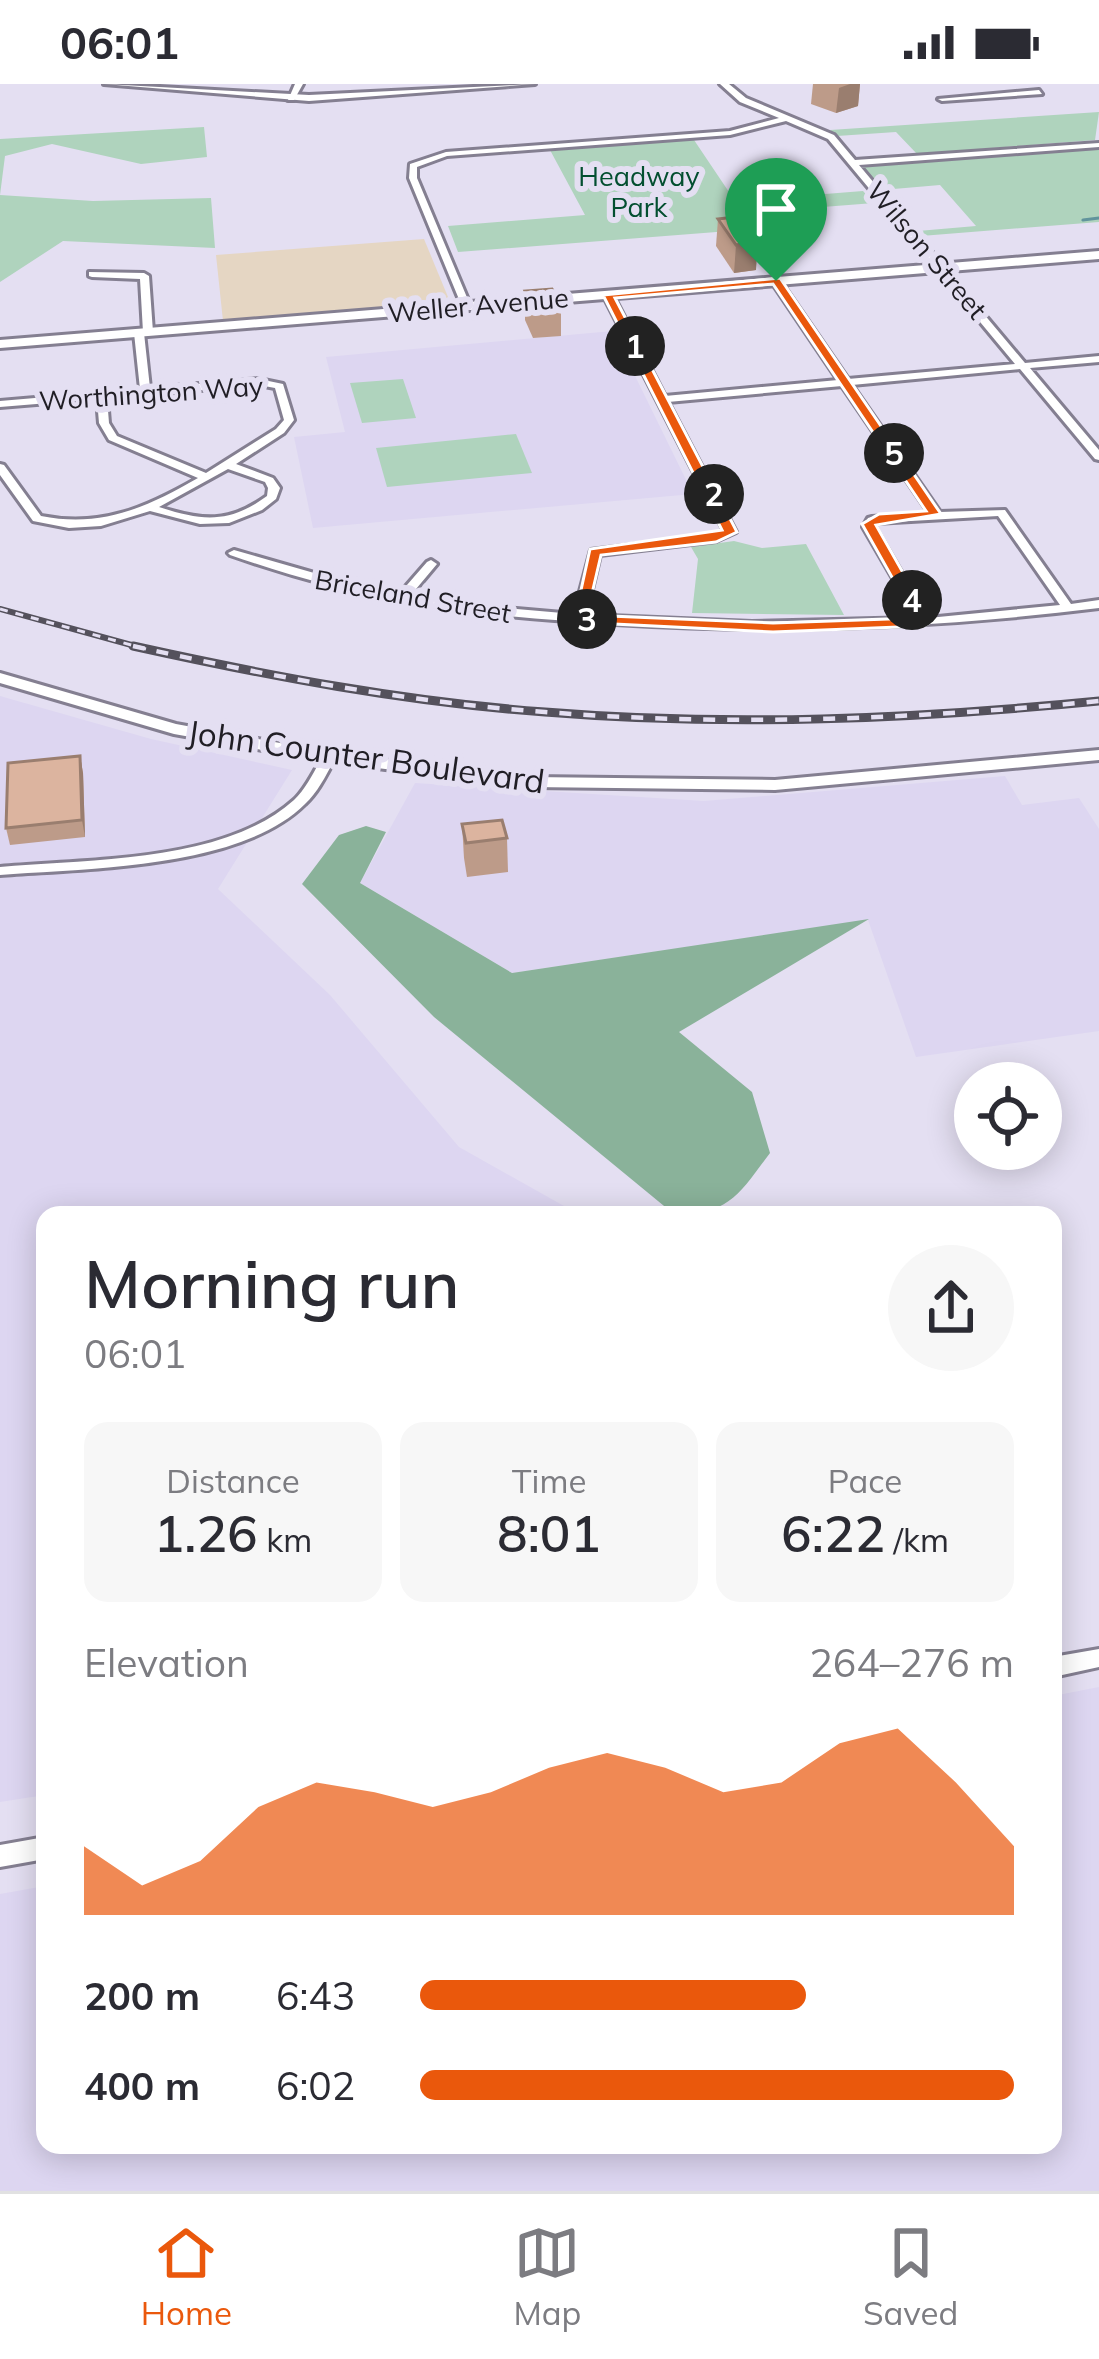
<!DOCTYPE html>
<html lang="en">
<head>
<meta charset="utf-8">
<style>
  :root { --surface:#fff; --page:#f7f7f7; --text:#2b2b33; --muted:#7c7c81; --line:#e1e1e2; --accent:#ea580c }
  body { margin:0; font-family:Mulish,sans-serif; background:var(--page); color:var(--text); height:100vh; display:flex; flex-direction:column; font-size:45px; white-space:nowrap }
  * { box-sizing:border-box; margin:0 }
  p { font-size:39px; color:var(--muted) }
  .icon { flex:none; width:66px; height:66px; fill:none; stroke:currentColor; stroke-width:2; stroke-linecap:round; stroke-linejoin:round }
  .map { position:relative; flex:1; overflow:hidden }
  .sheet { position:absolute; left:36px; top:1122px; width:1026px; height:948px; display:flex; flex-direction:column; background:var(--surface); border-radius:24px; box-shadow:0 6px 30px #0003 }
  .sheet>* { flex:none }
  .tools { position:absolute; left:954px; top:978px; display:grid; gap:24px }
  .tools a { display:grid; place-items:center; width:108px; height:108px; border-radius:50%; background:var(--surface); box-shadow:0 6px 30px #0003; font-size:60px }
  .pin { position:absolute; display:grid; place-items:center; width:102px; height:102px; color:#fff; margin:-123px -51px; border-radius:50% 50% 50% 0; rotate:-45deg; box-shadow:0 0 12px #0007 }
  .pin .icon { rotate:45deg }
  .km { position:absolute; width:60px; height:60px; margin:-30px; border-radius:50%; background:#222; color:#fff; font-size:33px; line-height:60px; text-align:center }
  .round { display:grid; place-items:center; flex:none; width:126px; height:126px; border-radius:63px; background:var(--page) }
  .overview { display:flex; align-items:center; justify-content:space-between; height:204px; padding:0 48px }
  h1 { font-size:66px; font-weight:600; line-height:90px }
  .metrics { display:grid; grid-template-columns:repeat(3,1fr); gap:18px; height:204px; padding:12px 48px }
  .metrics div { display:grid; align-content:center; border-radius:24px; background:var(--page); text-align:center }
  .metrics b { font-size:51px; font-weight:600 }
  .metrics small { font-size:33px; font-weight:400 }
  .metrics p { font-size:33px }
  .chart { height:336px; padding:24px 48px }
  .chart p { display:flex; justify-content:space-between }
  .chart svg { width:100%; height:216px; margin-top:12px; fill:var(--accent); opacity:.7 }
  ul { padding:0 48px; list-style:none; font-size:39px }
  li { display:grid; grid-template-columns:192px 144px 1fr; align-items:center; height:90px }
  li i { height:30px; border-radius:15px; background:var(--accent) }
  .status { display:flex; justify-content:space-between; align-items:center; height:84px; padding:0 60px; background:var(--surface); direction:ltr }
  .status svg { height:33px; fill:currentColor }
  .tab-bar { display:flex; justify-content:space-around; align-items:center; height:168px; border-top:3px solid var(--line); background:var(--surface); font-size:33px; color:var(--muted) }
  .tab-bar a { display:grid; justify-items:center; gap:6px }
  .tab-bar .selected { color:var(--accent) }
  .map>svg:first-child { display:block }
  .commercial { fill:#e5d6c3 }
  .built { fill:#ddd6f1 }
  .green { fill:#afd3bd }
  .forest { fill:#8ab29a }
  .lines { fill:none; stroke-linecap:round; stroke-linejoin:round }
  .stream { stroke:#61949c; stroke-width:3 }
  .minor-casing { stroke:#847f91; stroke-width:6 }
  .tertiary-casing { stroke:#847f91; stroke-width:6 }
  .secondary-casing { stroke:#847f91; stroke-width:6 }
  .minor { fill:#fff; fill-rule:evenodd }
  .tertiary { fill:#fff; fill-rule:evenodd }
  .secondary { fill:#fff; fill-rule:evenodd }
  .rail-far1-casing { stroke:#54515c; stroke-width:6 }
  .rail-casing { stroke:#54515c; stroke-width:9 }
  .rail-far1 { stroke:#e4dff2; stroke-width:3; stroke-dasharray:8; stroke-linecap:butt }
  .rail { stroke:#e4dff2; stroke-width:4.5; stroke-dasharray:12; stroke-linecap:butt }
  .wall { fill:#bd9b89 }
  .shaded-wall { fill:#9a7e6f }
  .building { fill:#dcb49f; stroke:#9a7e6f; stroke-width:3 }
  .route { fill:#ea580c; stroke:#fff; stroke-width:3; fill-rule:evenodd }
  .labels { text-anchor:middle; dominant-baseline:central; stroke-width:12; stroke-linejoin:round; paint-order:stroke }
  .far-park-label { font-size:27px; fill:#034f30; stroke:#e4dff2 }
  .far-street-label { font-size:27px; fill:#201e25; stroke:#e4dff2 }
  .street-label { font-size:33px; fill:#201e25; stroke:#e4dff2 }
</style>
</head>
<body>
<div class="status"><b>06:01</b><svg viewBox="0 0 49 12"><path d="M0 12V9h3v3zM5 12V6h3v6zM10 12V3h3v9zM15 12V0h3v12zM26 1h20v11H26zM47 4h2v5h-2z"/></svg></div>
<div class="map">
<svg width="1099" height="2107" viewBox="0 0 1099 2107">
  <rect width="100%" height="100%" fill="#e4dff2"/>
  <path class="commercial" d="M424,155l24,58 -8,5 -217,19 -7,-66z"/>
  <g class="built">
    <path d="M613,247l80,163 -380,34 -19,-91 51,-5 -19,-75z"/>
    <path d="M0,612l151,43 141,31 -74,119 112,106 129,152 121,68h-535v580l-45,7z"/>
    <path d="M1005,692l17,29 57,-7 20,31v202l-183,26 -48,-137 -356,53 -152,-90 55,-100 289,18z"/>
    <path d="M1099,1603v504h-1099v-297l45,-8v259h1008v-449z"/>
  </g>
  <g class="green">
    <path d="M1099,28l-4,28 -178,14 -21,-22 -59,4 -7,-6z"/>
    <path d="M204,43l3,30 -66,7 -89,-20 -47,12 -5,39 93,6 118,-3 4,50 -152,-7 -63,41v-143z"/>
    <path d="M694,56l41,61 128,-10 11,12 -129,10 10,16 -297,23 -10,-26 137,-11 -35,-65z"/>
    <path d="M1099,65v73l-178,14 -3,-5 58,-5 -36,-41 -58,5 -19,-23z"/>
    <path d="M403,295l13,39 -54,5 -12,-40z"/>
    <path d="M516,350l16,39 -145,14 -11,-39z"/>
    <path d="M734,457l28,7 44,-4 38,71 -152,-2 6,-54 -7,-12z"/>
  </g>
  <path class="forest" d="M366,742l20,6 -26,51 152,90 357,-54 -190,113 73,60 18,61c-30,40 -41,62 -95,62l-241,-198 -132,-133 37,-49z"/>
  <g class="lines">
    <path class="stream" d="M1083,136l16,-2"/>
    <g class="minor-casing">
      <g id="minor">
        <path d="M295,0h8l-9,16h-6z"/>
        <path d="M720,0h9l17,14 88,37 21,25 244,-17v4l-240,18 166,198 74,-7v6l-69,6 69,82v10l-4,-1 -75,-90 -168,16 88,127 65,-2 66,94 28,-4v8c-160,20 -322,26 -484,16 -72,-4 -147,-10 -218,-23 -56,-11 -112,-27 -167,-46l-2,-2 6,-3 101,29 65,14 27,-31 4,-2 6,4 -26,31 72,11 91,8 17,-64 123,-15 10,-4 -121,-236 5,-3 5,3 52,101 173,-16 -67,-99 5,-3 3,1 69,100 167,-15 -187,-225 -42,-18 -56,14 -283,21 -30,11v11l54,129 -8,2 -54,-131 1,-14 36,-12 284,-21 49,-13 -39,-16zM842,302l87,127 -57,4 -4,1 -5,9 53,91 -164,4 -166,-7 14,-60 116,-14 20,-9 -68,-130zM998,432l62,89 -132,13 -53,-91 1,-4z"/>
        <path d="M1039,6l3,4 -100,7 -4,-2z"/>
        <path d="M89,188l55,1 5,3 4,56 -5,3 -4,-2 6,55 109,-9 24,5 11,36 -10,13 -48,31 37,14 7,10 -4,11 -14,11 -33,13 -29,1 -50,-13 -49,15 -32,2 -36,-7 -33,-46v-11l4,1 37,51c60,12 105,-8 157,-38l-89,-38 -10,-17 -2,-24 -97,8v-6l140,-12 -6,-56 5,-3 4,2 -3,-53 -48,-2 -3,-1zM259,301l16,3 9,32 -8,9 -70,44 -89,-37 -8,-13 -2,-25zM228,385l37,13 3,6 -1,8c-38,28 -65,25 -108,11z"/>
        <path d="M329,669l7,4c-9,16 -17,34 -31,47 -65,65 -218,64 -305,71v-8c89,-8 224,-4 294,-67 13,-12 21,-31 30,-46z"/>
        <path d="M1099,1565v18l-46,10v-20z"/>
        <path d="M45,1753v22l-45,8v-22z"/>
      </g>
    </g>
    <g class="tertiary-casing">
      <g id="tertiary">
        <path d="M104,0l205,11 226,-11 -226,17z"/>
        <path d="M1099,167v8l-1099,89v-8z"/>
      </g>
    </g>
    <g class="secondary-casing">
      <path id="secondary" d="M0,589l176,51 153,28 202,25 244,3 324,-30v10l-324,30 -244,-3 -202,-25 -155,-28 -174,-51z"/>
    </g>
    <use href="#minor" class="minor"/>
    <use href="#tertiary" class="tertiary"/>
    <use href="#secondary" class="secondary"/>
    <g class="rail-far1-casing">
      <path id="rail-far1" d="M0,525l146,40"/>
    </g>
    <g class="rail-casing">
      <path id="rail" d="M133,562c136,30 273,56 412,66 186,15 369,7 554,-11"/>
    </g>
    <use href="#rail-far1" class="rail-far1"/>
    <use href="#rail" class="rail"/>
  </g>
  <g class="wall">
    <path d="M813,0h47l-2,22 -22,7 -25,-9z"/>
    <path d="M718,135l38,51 -22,3 -18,-27z"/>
    <path d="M525,207l36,16v29l-28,2 -8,-18z"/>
    <path d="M80,672l3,17 2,64 -75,8 -4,-17z"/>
    <path d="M462,740l45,14 1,34 -41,5 -3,-19z"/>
  </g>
  <g class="shaded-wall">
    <path d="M850,0h10l-2,22 -22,7 3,-25z"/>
    <path d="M758,157l-2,29 -22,3 2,-28z"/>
    <path d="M80,672l3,17 2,64 -3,-17z"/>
  </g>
  <g class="building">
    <path d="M735,133l23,24 -22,4 -18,-26z"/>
    <path d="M552,205l9,18 -28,2 -8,-18z"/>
    <path d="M80,672l2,64 -76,8 2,-65z"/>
    <path d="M502,736l5,18 -41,5 -4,-19z"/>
  </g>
  <path class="route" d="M780,194l161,236 -65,11 55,97 -7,4 -151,6 -199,-10 16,-73 132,-19 -119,-235zM773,200l153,227 -47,3 -17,10 53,94 -142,5 -186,-8 14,-60 115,-13 21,-10 -122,-234z"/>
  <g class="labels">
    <g class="far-park-label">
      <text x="639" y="92">Headway<tspan x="639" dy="31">Park</tspan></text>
    </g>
    <g class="far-street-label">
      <text transform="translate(927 166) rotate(50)">Wilson Street</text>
      <text transform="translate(478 221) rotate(-5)">Weller Avenue</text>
      <text transform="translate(151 309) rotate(-4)">Worthington Way</text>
      <text transform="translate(413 512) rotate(10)">Briceland Street</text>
    </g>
    <g class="street-label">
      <text transform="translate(366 672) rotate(8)">John Counter Boulevard</text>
    </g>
  </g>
</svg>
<div class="tools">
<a><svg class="icon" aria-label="locate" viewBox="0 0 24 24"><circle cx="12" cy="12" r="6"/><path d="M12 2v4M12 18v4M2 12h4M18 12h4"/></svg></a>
</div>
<div class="pin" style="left:776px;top:197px;background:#1e9e55"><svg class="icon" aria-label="arrive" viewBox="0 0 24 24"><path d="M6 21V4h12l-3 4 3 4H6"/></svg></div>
<b class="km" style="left:635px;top:262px">1</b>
<b class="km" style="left:714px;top:410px">2</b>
<b class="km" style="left:587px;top:535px">3</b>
<b class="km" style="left:912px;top:516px">4</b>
<b class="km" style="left:894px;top:369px">5</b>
<section class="sheet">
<div class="overview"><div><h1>Morning run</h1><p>06:01</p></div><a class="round"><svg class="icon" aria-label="share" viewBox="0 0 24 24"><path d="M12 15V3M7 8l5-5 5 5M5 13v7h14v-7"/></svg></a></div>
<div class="metrics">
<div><p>Distance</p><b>1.26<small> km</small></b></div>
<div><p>Time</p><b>8:01</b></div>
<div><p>Pace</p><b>6:22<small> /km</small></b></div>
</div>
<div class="chart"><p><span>Elevation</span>264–276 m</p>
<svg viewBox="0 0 160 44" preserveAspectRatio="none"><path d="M0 44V30L10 38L20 33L30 22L40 17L50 19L60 22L70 19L80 14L90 11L100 14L110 19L120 17L130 9L140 6L150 17L160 30V44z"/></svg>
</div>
<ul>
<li><b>200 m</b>6:43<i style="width:65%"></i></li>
<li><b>400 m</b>6:02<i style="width:100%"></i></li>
</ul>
</section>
</div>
<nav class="tab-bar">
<a class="selected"><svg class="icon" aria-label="home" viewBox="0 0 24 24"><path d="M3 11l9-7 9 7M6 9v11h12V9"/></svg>Home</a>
<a><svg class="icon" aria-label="map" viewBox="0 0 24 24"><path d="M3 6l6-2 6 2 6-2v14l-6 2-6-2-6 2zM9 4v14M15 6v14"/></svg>Map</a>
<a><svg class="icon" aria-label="saved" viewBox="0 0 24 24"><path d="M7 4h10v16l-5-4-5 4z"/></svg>Saved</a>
</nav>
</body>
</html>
